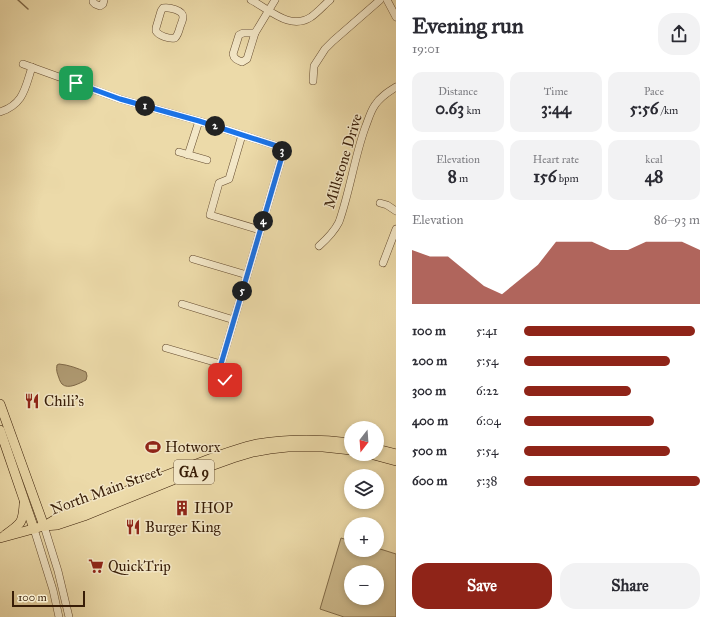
<!DOCTYPE html>
<html lang="en">
<head>
<meta charset="utf-8">
<style>
  :root { --surface:#fff; --page:#f2f2f3; --text:#2b2b33; --muted:#7c7c81; --accent:#8f2418 }
  body { margin:0; font-family:"IM FELL Great Primer",serif; background:var(--page); color:var(--text); height:100vh; display:flex; flex-direction:column; font-size:15px; white-space:nowrap }
  * { box-sizing:border-box; margin:0 }
  p { font-size:13px; color:var(--muted) }
  .icon { flex:none; width:22px; height:22px; fill:none; stroke:currentColor; stroke-width:2; stroke-linecap:round; stroke-linejoin:round }
  .map { position:relative; flex:1; overflow:hidden }
  .side { display:flex; flex-direction:column; background:var(--surface); width:320px }
  .side>* { flex:none }
  .needle { width:26px; rotate:197deg }
  .fabs { position:absolute; left:344px; top:421px; display:grid; gap:8px }
  .fabs a { display:grid; place-items:center; width:40px; height:40px; border-radius:50%; background:var(--surface); box-shadow:0 2px 6px #0003; font-size:20px }
  .scale { position:absolute; left:12px; bottom:10px; width:73px; box-sizing:border-box; padding-left:4px; border:2px solid #381d07; border-top:0; font-size:11px; line-height:14px; white-space:nowrap; color:#381d07; -webkit-text-stroke:3px #f3e7c7; paint-order:stroke }
  .pin { position:absolute; display:grid; place-items:center; width:34px; height:34px; color:#fff; margin:-17px; border-radius:8px; box-shadow:0 2px 6px #0006 }
  .km { position:absolute; width:20px; height:20px; margin:-10px; border-radius:50%; background:#222; color:#fff; font-size:11px; line-height:20px; text-align:center }
  .round { display:grid; place-items:center; flex:none; width:42px; height:42px; border-radius:16px; background:var(--page) }
  .head { display:flex; align-items:center; justify-content:space-between; height:68px; padding:0 16px }
  h1 { font-size:22px; font-weight:700; line-height:30px }
  .metrics { display:grid; grid-template-columns:repeat(3,1fr); gap:6px; height:68px; padding:4px 16px }
  .metrics div { display:grid; align-content:center; border-radius:10px; background:var(--page); text-align:center }
  .metrics b { font-size:17px; font-weight:700 }
  .metrics small { font-size:11px; font-weight:400 }
  .metrics p { font-size:11px }
  .chart { height:112px; padding:8px 16px }
  .chart p { display:flex; justify-content:space-between }
  .chart svg { width:100%; height:72px; margin-top:4px; fill:var(--accent); opacity:.7 }
  .primary-button { display:flex; gap:8px; margin-top:auto; padding:8px 16px }
  .primary-button a { flex:1; height:46px; border-radius:16px; background:var(--accent); color:#fff; font-size:16px; font-weight:700; line-height:46px; text-align:center }
  .primary-button a+a { background:var(--page); color:var(--text) }
  ul { padding:0 16px; list-style:none; font-size:13px }
  li { display:grid; grid-template-columns:64px 48px 1fr; align-items:center; height:30px }
  li i { height:10px; border-radius:5px; background:var(--accent) }
  main { display:flex; flex:1; min-height:0 }
  .map>svg:first-child { display:block }
  .green { fill:#cdba8d; stroke:#826c4a; fill-rule:evenodd }
  .water { fill:#af9a72; stroke:#7f6847 }
  .lines { fill:none; stroke-linecap:round; stroke-linejoin:round }
  .stream { stroke:#7f6847; stroke-width:1.5 }
  .minor-casing { stroke:#654c30; stroke-width:8 }
  .major-casing { stroke:#381d07; stroke-width:10 }
  .minor { stroke:#f3e7c7; stroke-width:7 }
  .major { stroke:#ecdaa9; stroke-width:9 }
  .route-casing { stroke:#fff; stroke-width:8 }
  .route { stroke:#1a73e8; stroke-width:5 }
  .labels { text-anchor:middle; dominant-baseline:central; stroke-width:3; stroke-linejoin:round; paint-order:stroke }
  .shield { fill:#f3e7c7; stroke:#705a41; stroke-width:1 }
  .shield-label { font-size:14px; font-weight:bold; fill:#381d07 }
  .street-label { font-size:15px; fill:#381d07; stroke:#f3e7c7 }
  .poi-label { font-size:15px; fill:#381d07; stroke:#f3e7c7; text-anchor:start }
</style>
</head>
<body>
<main>
<div class="map">
<svg width="396" height="617" viewBox="0 0 396 617">
  <rect width="100%" height="100%" fill="#ecdaa9"/>
  <filter id="stains"><feTurbulence type="fractalNoise" baseFrequency=".005" numOctaves="4"/><feColorMatrix values="0 0 0 0 .2 0 0 0 0 .09 0 0 0 0 .02 0 0 0 .5 -.17"/></filter>
  <radialGradient id="worn" r=".72"><stop offset=".6" stop-color="#630" stop-opacity="0"/><stop offset="1" stop-color="#630" stop-opacity=".3"/></radialGradient>
  <path class="green" d="M341,538l10,3v9h26v-2l19,6v63h-52l-24,-8zM351,572h26v26h-26z"/>
  <path class="water" d="M59,364c10,1 18,4 27,8l1,4 -1,4c-6,3 -18,10 -24,4 -1,-1 -3,-5 -3,-6 -2,-5 -3,-8 -2,-13z"/>
  <g class="lines">
    <path class="stream" d="M18,0l10,9"/>
    <g class="minor-casing">
      <g id="minor">
        <path d="M93,0v2l2,2 5,2 3,-2 1,-4"/>
        <path d="M251,0c18,9 39,31 60,17 7,-5 13,-12 19,-17"/>
        <path d="M387,0l9,17"/>
        <path d="M163,8c6,-1 20,2 20,9 0,3 -2,7 -3,10 -1,4 -2,8 -5,11 -6,1 -16,-2 -19,-7v-3l5,-17z"/>
        <path d="M243,33h12l-8,26 -5,3c-5,-2 -8,-3 -9,-8l6,-19z"/>
        <path d="M255,33l20,-33"/>
        <path d="M23,64l97,35 79,22 81,26 3,6 -62,211 4,16"/>
        <path d="M313,81l1,-15 11,-17 8,-8 47,-41"/>
        <path d="M0,112c24,-8 25,-24 32,-45"/>
        <path d="M242,135l-13,44 -10,4 -9,32 50,15"/>
        <path d="M179,152l28,8"/>
        <path d="M188,155l11,-34"/>
        <path d="M380,203l7,2 9,6"/>
        <path d="M319,246c9,-8 15,-14 20,-24 11,-31 15,-63 26,-94 3,-7 5,-16 10,-23 5,-8 13,-13 21,-18"/>
        <path d="M193,259l54,16"/>
        <path d="M383,263l13,-34"/>
        <path d="M182,304l52,16"/>
        <path d="M166,348l55,16"/>
        <path d="M44,526l14,45 11,46"/>
        <path d="M34,529l19,61 6,27"/>
      </g>
    </g>
    <g class="major-casing">
      <g id="major">
        <path d="M0,404l44,122"/>
        <path d="M0,430l34,99"/>
        <path d="M377,449l19,5"/>
        <path d="M370,454l26,7"/>
        <path d="M45,526c19,-14 43,-19 64,-28 27,-11 54,-22 82,-32 22,-8 43,-17 66,-22 31,-5 63,-5 94,-1"/>
        <path d="M5,535c16,-11 18,-12 19,-31"/>
        <path d="M0,538l44,-12 13,-1 27,-9 96,-39 53,-19 20,-6 17,-3 18,-2h35l28,3"/>
      </g>
    </g>
    <use href="#minor" class="minor"/>
    <use href="#major" class="major"/>
  </g>
  <g class="lines">
    <g class="route-casing">
      <path id="route" d="M76,83l44,16 79,22 81,26 3,6 -62,211 4,16"/>
    </g>
    <use href="#route" class="route"/>
  </g>
  <defs>
    <g id="restaurant-bare" transform="scale(1.2)"><path d="M-5-6h1v4h1v-4h1v4h1v-4h1v5L-1.5 .5V6h-2V.5L-5-1ZM5-6V6H3V1.5H1.5Q1.5-4 5-6Z" fill="#8f2418" stroke="#f3e7c7" stroke-width="2.5" paint-order="stroke"/></g>
    <g id="stadium-bare" transform="scale(1.2)"><path d="M0-5a6.5 5 0 1 0 0 10a6.5 5 0 1 0 0-10ZM-3.5-1.8h7v3.6h-7Z" fill="#8f2418" stroke="#f3e7c7" stroke-width="2.5" paint-order="stroke"/></g>
    <g id="building-bare" transform="scale(1.2)"><path d="M-4-6H4V6H1V3H-1V6H-4ZM-2.5-4.3h1.7v1.8h-1.7ZM.8-4.3h1.7v1.8H.8ZM-2.5-1h1.7V.8h-1.7ZM.8-1h1.7V.8H.8Z" fill="#8f2418" stroke="#f3e7c7" stroke-width="2.5" paint-order="stroke"/></g>
    <g id="supermarket-bare" transform="scale(1.2)"><path d="M-6-5.5h2.5l.6 2H6L4.5 2H-2.5L-4.4-4H-6ZM-1.5 3.2a1.3 1.3 0 1 0 .1 0ZM3 3.2a1.3 1.3 0 1 0 .1 0Z" fill="#8f2418" stroke="#f3e7c7" stroke-width="2.5" paint-order="stroke"/></g>
  </defs>
  <g fill-rule="evenodd">
    <use href="#restaurant-bare" x="32" y="401"/>
    <use href="#stadium-bare" x="153" y="447"/>
    <use href="#building-bare" x="182" y="508"/>
    <use href="#restaurant-bare" x="133" y="527"/>
    <use href="#supermarket-bare" x="96" y="566"/>
  </g>
  <g class="labels">
    <rect class="shield" x="174" y="460" width="40" height="24" rx="3"/>
    <g class="shield-label">
      <text x="194" y="472">GA 9</text>
    </g>
    <g class="street-label">
      <text transform="translate(343 161) rotate(-73)">Millstone Drive</text>
      <text transform="translate(106 490) rotate(-20)">North Main Street</text>
    </g>
    <g class="poi-label">
      <text x="44" y="401">Chili's</text>
      <text x="165" y="447">Hotworx</text>
      <text x="194" y="508">IHOP</text>
      <text x="145" y="527">Burger King</text>
      <text x="108" y="566">QuickTrip</text>
    </g>
  </g>
  <rect width="100%" height="100%" filter="url(#stains)"/>
  <rect width="100%" height="100%" fill="url(#worn)"/>
</svg>
<div class="fabs">
<a><svg class="needle" viewBox="-14 -14 28 28"><path d="M0-13l5 13h-10z" fill="#e53935"/><path d="M0 13l5-13h-10z" fill="#7c7c81"/></svg></a>
<a><svg class="icon" aria-label="layers" viewBox="0 0 24 24"><path d="M12 4l9 5-9 5-9-5zM3 14l9 5 9-5"/></svg></a>
<a>+</a>
<a>−</a>
</div>
<div class="scale">100 m</div>
<div class="pin" style="left:76px;top:83px;background:#1e9e55"><svg class="icon" aria-label="arrive" viewBox="0 0 24 24"><path d="M6 21V4h12l-3 4 3 4H6"/></svg></div>
<div class="pin" style="left:225px;top:380px;background:#d93025"><svg class="icon" aria-label="check" viewBox="0 0 24 24"><path d="M5 12l5 5 9-10"/></svg></div>
<b class="km" style="left:145px;top:106px">1</b>
<b class="km" style="left:215px;top:126px">2</b>
<b class="km" style="left:282px;top:151px">3</b>
<b class="km" style="left:263px;top:221px">4</b>
<b class="km" style="left:242px;top:291px">5</b>
</div>
<section class="side">
<div class="head"><div><h1>Evening run</h1><p>19:01</p></div><a class="round"><svg class="icon" aria-label="share" viewBox="0 0 24 24"><path d="M12 15V3M7 8l5-5 5 5M5 13v7h14v-7"/></svg></a></div>
<div class="metrics">
<div><p>Distance</p><b>0.63<small> km</small></b></div>
<div><p>Time</p><b>3:44</b></div>
<div><p>Pace</p><b>5:56<small> /km</small></b></div>
</div>
<div class="metrics">
<div><p>Elevation</p><b>8<small> m</small></b></div>
<div><p>Heart rate</p><b>156<small> bpm</small></b></div>
<div><p>kcal</p><b>48</b></div>
</div>
<div class="chart"><p><span>Elevation</span>86–93 m</p>
<svg viewBox="0 0 160 44" preserveAspectRatio="none"><path d="M0 44V11L10 15L20 15L30 24L40 33L50 38L60 29L70 20L80 6L90 6L100 6L110 11L120 11L130 6L140 6L150 6L160 11V44z"/></svg>
</div>
<ul>
<li><b>100 m</b>5:41<i style="width:97%"></i></li>
<li><b>200 m</b>5:54<i style="width:83%"></i></li>
<li><b>300 m</b>6:22<i style="width:61%"></i></li>
<li><b>400 m</b>6:04<i style="width:74%"></i></li>
<li><b>500 m</b>5:54<i style="width:83%"></i></li>
<li><b>600 m</b>5:38<i style="width:100%"></i></li>
</ul>
<div class="primary-button"><a>Save</a><a>Share</a></div>
</section>
</main>
</body>
</html>
